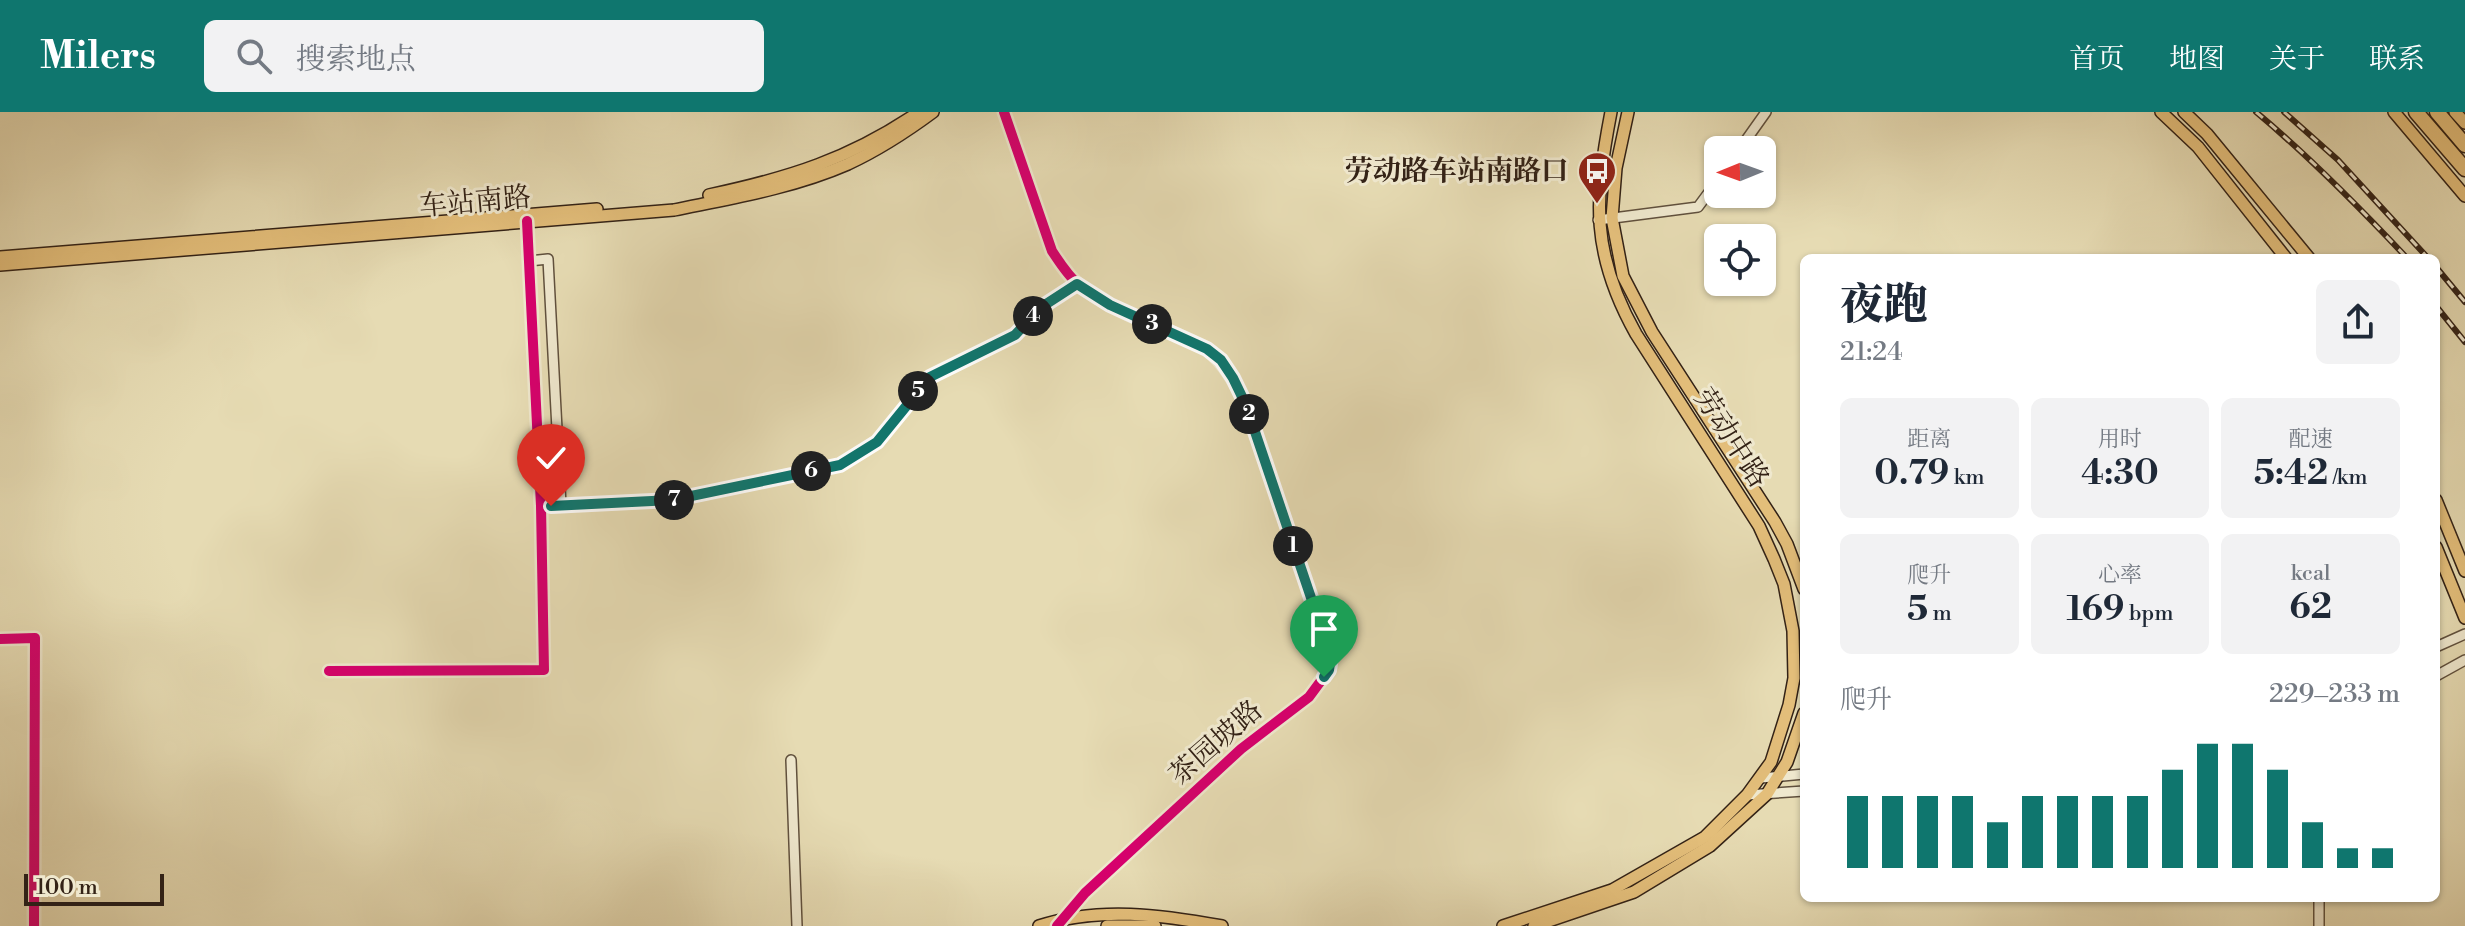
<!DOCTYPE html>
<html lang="zh">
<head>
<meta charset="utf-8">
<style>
  :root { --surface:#fff; --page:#f2f2f3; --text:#1f2937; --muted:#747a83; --accent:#0f766e }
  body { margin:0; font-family:"Libre Bodoni","Noto Serif SC",serif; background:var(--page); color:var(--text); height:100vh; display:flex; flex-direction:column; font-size:30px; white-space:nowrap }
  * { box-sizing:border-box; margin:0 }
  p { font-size:26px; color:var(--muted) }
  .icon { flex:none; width:44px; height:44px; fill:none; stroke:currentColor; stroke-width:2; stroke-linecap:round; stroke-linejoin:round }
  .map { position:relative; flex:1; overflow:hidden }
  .details { position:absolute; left:1800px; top:142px; width:640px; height:648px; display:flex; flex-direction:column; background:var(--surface); border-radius:12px; box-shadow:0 2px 6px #0004 }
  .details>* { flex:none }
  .needle { width:52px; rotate:269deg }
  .fabs { position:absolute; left:1704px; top:24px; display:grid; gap:16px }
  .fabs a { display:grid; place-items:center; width:72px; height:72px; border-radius:12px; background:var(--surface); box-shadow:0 2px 6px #0004; font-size:40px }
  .scale { position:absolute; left:24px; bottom:20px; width:140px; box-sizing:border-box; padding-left:8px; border:4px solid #332216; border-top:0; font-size:22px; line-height:28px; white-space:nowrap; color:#332216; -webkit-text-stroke:6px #efe8ce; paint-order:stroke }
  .pin { position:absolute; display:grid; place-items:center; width:68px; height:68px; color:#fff; margin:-82px -34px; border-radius:50% 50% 50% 0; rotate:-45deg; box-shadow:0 0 8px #0007 }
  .pin .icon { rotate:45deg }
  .km { position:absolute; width:40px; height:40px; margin:-20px; border-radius:50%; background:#222; color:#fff; font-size:22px; line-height:40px; text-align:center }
  .round { display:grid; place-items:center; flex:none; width:84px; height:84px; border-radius:12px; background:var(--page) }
  .overview { display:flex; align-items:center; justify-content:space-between; height:136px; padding:0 40px }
  h1 { font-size:44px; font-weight:800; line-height:60px }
  .figures { display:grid; grid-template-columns:repeat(3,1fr); gap:12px; height:136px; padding:8px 40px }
  .figures div { display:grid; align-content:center; border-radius:12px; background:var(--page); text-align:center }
  .figures b { font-size:34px; font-weight:800 }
  .figures small { font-size:22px; font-weight:400 }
  .figures p { font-size:22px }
  .chart { height:224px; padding:16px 40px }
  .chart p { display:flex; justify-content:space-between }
  .chart svg { width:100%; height:144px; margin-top:8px; stroke:var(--accent); stroke-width:6 }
  header { display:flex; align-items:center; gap:48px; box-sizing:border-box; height:112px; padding:0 40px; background:var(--accent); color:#fff }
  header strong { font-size:38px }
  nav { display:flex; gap:44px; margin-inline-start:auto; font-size:28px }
  .search { width:560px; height:72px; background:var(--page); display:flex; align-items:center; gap:20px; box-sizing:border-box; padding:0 28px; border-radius:12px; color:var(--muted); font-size:30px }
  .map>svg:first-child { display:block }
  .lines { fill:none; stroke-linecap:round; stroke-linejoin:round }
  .minor-casing { stroke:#60503d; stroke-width:12 }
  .major-casing { stroke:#332216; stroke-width:14 }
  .highway-casing { stroke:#332216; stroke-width:17 }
  .minor { stroke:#efe8ce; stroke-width:9 }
  .major { stroke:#e3be7a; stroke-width:11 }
  .highway { stroke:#e3be7a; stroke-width:14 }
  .rail-casing { stroke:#332216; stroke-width:6 }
  .rail { stroke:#efe8ce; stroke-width:3; stroke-dasharray:9; stroke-linecap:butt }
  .cycleway-casing { stroke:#efe8ce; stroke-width:15 }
  .cycleway { stroke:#d6006c; stroke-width:10 }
  .route-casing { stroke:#fff; stroke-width:16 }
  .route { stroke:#0f766e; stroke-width:10 }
  .labels { text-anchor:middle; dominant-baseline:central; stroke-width:6; stroke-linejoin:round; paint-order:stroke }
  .poi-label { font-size:28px; font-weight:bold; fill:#332216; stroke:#efe8ce; text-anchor:end }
  .street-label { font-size:28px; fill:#332216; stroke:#efe8ce }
</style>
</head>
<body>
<header>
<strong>Milers</strong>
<div class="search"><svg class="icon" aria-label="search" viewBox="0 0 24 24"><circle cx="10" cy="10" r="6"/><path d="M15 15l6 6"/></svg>搜索地点</div>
<nav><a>首页</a><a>地图</a><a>关于</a><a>联系</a></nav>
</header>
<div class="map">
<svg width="2465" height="814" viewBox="0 0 2465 814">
  <rect width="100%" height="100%" fill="#e6dbb3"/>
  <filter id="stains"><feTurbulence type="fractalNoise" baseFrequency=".0025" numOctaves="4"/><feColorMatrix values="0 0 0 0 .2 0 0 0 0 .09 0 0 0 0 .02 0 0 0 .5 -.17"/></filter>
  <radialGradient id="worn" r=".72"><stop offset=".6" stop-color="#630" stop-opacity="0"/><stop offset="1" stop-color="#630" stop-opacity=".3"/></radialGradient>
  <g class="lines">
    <g class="minor-casing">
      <g id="minor">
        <path d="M1004,0l48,139c8,12 16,25 27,34 38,30 86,42 128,64 19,16 29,34 39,56l85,252 -2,13 -20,27 -68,52 -156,144 -23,28"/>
        <path d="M1739,38l27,-38"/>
        <path d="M1598,108l100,-13 20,-27"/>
        <path d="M529,149l19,-2 13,246"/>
        <path d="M541,394l131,-6 168,-35 37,-23 53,-65 85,-42 25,-27 37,-24"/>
        <path d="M0,527l35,-1 -1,288"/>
        <path d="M2436,535l29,-13"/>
        <path d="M329,559l215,-1 -3,-164 -14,-285"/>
        <path d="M2436,564l29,-16"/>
        <path d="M791,648l6,166"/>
        <path d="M1761,666l43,-4"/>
        <path d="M1747,683l57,-4"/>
        <path d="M2319,814v-28"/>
      </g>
    </g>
    <g class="major-casing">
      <g id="major">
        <path d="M1628,0l-12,56 -4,50 11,58 29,56 123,190 12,22 17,45"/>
        <path d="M2161,0l37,35 88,111"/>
        <path d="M2184,0l23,22 102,124"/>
        <path d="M2394,0l71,84"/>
        <path d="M2455,0l10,11"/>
        <path d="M709,83c80,-17 141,-36 210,-83"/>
        <path d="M0,145l597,-48"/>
        <path d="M0,153l674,-55c58,-12 119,-22 174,-46 30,-14 58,-32 85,-52"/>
        <path d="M2436,388l29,71"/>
        <path d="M2436,435l29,71"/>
        <path d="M1039,814c60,-20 123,-11 183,0"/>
        <path d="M1107,814h48"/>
        <path d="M1503,814l109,-36 93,-53 42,-42 24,-33 18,-57 5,-27 -1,-47 -9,-47 -10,-25 -15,-33 -123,-192c-45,-80 -42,-134 -25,-222"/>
        <path d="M1534,814l100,-34 76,-46 57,-52 20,-32 17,-49"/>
      </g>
    </g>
    <g class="highway-casing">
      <g id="highway">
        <path d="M2416,0l49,57"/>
        <path d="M2437,0l28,33"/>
      </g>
    </g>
    <use href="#minor" class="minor"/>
    <use href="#major" class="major"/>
    <use href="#highway" class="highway"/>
    <g class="rail-casing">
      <g id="rail">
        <path d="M2256,0c54,45 103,95 151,146"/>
        <path d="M2284,0l54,48 90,98"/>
        <path d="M2436,155l29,35"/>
        <path d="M2436,194l29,36"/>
      </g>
    </g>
    <use href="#rail" class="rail"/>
    <g class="cycleway-casing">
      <g id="cycleway">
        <path d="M1004,0l48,139c8,12 16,25 27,34 38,30 86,42 128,64 19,16 29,34 39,56l85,252 -2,13 -20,27 -68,52 -156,144 -28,33"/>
        <path d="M0,527l35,-1 -1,288"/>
        <path d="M329,559l215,-1 -3,-164 -14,-285"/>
      </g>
    </g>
    <use href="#cycleway" class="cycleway"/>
  </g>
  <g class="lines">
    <g class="route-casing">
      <path id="route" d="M551,394l121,-6 168,-35 37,-23 53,-65 85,-42 25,-27 37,-24 33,21 97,44 14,11 12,18 13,27 85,252 -2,13 -5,7"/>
    </g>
    <use href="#route" class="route"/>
  </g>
  <defs>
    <g id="bus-pin" transform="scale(2)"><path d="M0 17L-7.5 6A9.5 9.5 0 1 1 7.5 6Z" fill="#8f2418" stroke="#efe8ce"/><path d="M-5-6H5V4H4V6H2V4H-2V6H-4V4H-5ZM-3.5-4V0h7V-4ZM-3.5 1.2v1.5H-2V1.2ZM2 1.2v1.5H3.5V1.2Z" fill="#fff"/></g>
  </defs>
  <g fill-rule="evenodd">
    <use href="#bus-pin" x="1597" y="59"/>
  </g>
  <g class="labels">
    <g class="poi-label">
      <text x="1569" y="59">劳动路车站南路口</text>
    </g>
    <g class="street-label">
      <text transform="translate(475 90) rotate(-5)">车站南路</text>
      <text transform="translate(1731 326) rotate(57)">劳动中路</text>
      <text transform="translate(1216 631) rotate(-41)">茶园坡路</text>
    </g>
  </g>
  <rect width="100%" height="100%" filter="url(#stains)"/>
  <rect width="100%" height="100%" fill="url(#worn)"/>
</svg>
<div class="fabs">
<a><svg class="needle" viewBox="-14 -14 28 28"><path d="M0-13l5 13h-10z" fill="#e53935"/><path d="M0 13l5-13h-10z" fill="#747a83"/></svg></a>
<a><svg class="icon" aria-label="locate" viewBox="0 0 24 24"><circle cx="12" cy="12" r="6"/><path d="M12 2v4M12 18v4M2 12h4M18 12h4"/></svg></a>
</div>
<div class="scale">100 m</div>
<div class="pin" style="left:1324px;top:565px;background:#1e9e55"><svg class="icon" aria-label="arrive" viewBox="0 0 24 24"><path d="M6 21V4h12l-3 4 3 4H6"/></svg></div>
<div class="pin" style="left:551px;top:394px;background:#d93025"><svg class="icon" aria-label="check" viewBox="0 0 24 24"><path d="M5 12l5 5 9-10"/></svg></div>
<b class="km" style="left:1293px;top:434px">1</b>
<b class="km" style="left:1249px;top:302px">2</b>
<b class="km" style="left:1152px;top:212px">3</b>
<b class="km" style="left:1033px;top:204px">4</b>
<b class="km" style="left:918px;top:279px">5</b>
<b class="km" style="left:811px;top:359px">6</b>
<b class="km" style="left:674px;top:388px">7</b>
<section class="details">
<div class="overview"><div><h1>夜跑</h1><p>21:24</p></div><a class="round"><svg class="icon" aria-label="share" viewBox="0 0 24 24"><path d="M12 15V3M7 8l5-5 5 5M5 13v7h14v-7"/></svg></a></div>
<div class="figures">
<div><p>距离</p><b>0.79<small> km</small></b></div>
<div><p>用时</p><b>4:30</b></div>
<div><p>配速</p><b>5:42<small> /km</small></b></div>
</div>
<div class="figures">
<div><p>爬升</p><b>5<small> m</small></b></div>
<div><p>心率</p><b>169<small> bpm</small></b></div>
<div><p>kcal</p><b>62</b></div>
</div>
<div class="chart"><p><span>爬升</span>229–233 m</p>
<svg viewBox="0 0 160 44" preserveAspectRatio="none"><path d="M5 44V22M15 44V22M25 44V22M35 44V22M45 44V30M55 44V22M65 44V22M75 44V22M85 44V22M95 44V14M105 44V6M115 44V6M125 44V14M135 44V30M145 44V38M155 44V38"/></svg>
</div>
</section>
</div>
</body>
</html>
